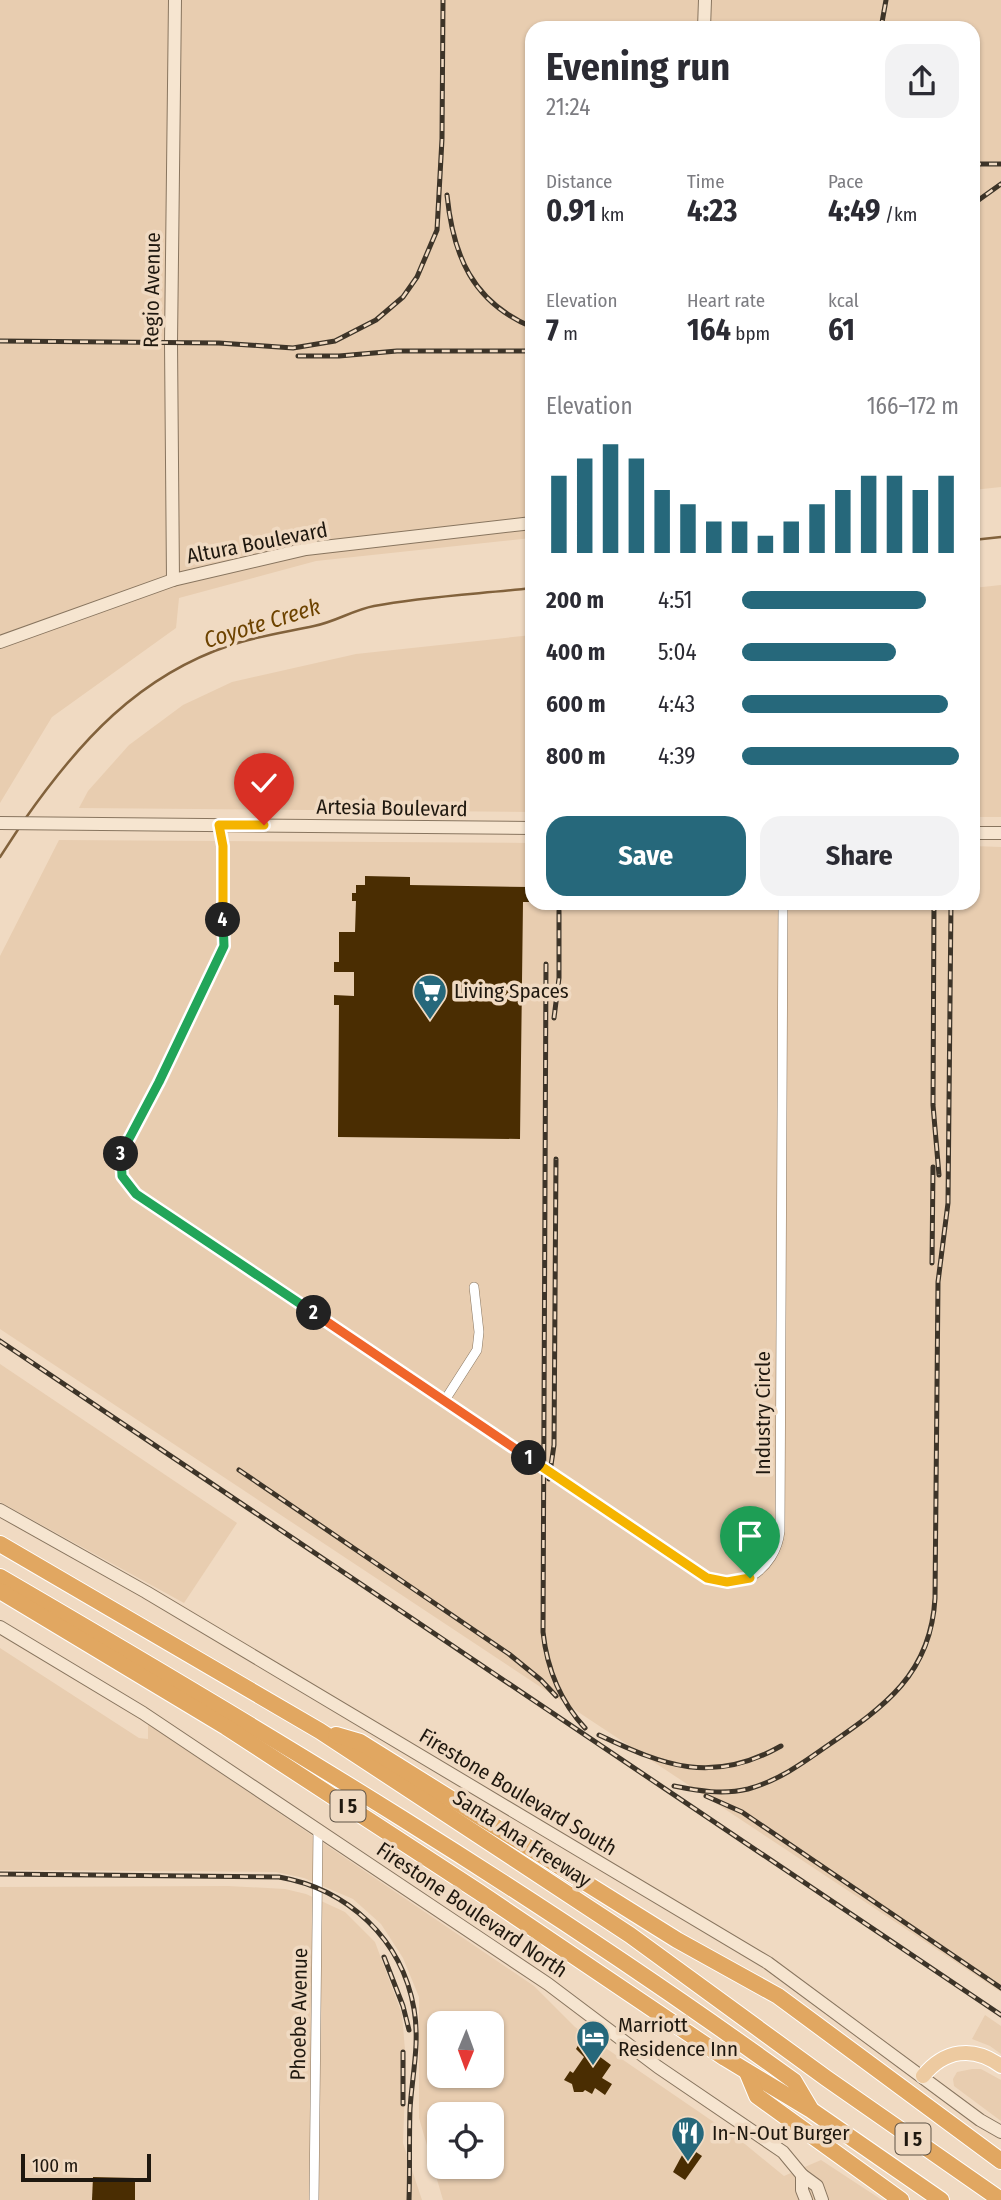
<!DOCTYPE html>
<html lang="en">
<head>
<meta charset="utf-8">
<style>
  :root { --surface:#fff; --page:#f2f2f3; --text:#2b2b33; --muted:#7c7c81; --accent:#26687b }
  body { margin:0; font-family:"Fira Sans Condensed",sans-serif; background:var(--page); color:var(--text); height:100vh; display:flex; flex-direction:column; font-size:26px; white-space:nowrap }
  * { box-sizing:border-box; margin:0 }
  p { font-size:23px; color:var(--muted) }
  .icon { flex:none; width:38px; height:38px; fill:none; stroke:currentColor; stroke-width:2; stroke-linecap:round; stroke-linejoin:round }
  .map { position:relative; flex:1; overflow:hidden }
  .side { position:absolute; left:525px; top:21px; width:455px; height:889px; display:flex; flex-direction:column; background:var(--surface); border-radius:21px; box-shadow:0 2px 5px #0004 }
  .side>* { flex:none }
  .needle { width:46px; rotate:181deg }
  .tools { position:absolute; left:427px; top:2011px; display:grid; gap:14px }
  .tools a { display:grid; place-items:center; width:77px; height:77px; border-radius:14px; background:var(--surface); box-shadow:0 2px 5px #0004; font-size:35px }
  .scale { position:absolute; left:21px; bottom:18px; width:130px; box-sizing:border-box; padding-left:7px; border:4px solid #1f180f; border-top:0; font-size:19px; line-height:24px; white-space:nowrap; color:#1f180f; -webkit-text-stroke:5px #f0dac2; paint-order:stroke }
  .pin { position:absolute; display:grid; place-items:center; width:60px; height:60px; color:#fff; margin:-72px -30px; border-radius:50% 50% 50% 0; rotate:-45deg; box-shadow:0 0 7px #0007 }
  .pin .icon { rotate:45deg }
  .km { position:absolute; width:35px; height:35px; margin:-18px; border-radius:50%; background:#222; color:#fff; font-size:19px; line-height:35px; text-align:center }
  .round { display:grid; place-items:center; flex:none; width:74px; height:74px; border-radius:21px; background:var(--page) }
  .overview { display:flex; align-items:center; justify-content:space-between; height:119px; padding:0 21px }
  h1 { font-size:38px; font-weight:700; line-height:52px }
  .metrics { display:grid; grid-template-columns:repeat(3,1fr); gap:10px; height:119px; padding:7px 21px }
  .metrics div { display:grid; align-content:center }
  .metrics b { font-size:30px; font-weight:700 }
  .metrics small { font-size:19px; font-weight:400 }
  .metrics p { font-size:19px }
  .chart { height:196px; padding:14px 21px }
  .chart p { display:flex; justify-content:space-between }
  .chart svg { width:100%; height:126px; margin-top:7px; stroke:var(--accent); stroke-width:6 }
  .action { display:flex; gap:14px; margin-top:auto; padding:14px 21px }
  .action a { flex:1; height:80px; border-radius:21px; background:var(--accent); color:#fff; font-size:28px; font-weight:700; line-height:80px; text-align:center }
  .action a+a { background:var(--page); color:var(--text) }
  ul { padding:0 21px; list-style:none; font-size:23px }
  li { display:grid; grid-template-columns:112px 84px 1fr; align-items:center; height:52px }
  li i { height:18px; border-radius:9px; background:var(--accent) }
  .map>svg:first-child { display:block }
  .built { fill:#e8cdb0; fill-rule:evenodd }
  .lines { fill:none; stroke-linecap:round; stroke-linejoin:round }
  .stream { stroke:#82623c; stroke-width:2.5 }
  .building { fill:#4a2d02 }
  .street-casing { stroke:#88755f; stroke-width:10 }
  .secondary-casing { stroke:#88755f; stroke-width:14 }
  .primary-casing { stroke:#fff; stroke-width:16 }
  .highway-casing { stroke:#fff; stroke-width:18 }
  .street { stroke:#fff; stroke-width:9 }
  .secondary { stroke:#f6e5d0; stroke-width:12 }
  .primary { stroke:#edcaa0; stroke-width:14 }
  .highway { stroke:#e1a761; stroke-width:16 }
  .rail-casing { stroke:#3d3428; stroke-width:5 }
  .rail { stroke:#f0dac2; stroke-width:2.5; stroke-dasharray:8; stroke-linecap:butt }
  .split-1-casing { stroke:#fff; stroke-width:14 }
  .split-2-casing { stroke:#fff; stroke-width:14 }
  .split-3-casing { stroke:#fff; stroke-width:14 }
  .split-4-casing { stroke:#fff; stroke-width:14 }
  .split-5-casing { stroke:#fff; stroke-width:14 }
  .split-1 { stroke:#f5b400; stroke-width:9 }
  .split-2 { stroke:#f0652b; stroke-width:9 }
  .split-3 { stroke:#22a559; stroke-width:9 }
  .split-4 { stroke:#22a559; stroke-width:9 }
  .split-5 { stroke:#f5b400; stroke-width:9 }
  .labels { text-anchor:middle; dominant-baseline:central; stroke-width:7; stroke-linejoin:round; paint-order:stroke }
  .shield { fill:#f0dac2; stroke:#5e5245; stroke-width:2 }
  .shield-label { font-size:19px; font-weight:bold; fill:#1f180f }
  .street-label { font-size:21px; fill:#1f180f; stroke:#f0dac2 }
  .poi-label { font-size:21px; fill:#1f180f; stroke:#f0dac2; text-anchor:start }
  .water-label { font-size:23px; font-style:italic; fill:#6d4300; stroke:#f0dac2 }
</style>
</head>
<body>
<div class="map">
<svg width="1001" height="2200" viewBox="0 0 1001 2200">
  <rect width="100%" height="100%" fill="#f0dac2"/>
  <g class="built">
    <path d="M0,0h1001v487l-28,3v-462h-441v510l-216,23 -137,37 -3,30 -124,89 -52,86z"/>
    <path d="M1001,585v232h-28v-229z"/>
    <path d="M532,635v177l-453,-4 9,-17 41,-46 54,-40 49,-23 124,-28z"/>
    <path d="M59,840l473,3v60h441v-57l28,1v1145l-1001,-663v-373z"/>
    <path d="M0,1364l237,159 -53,80 -184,-101z"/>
    <path d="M0,1648l139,90 9,1v-15l386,262 41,41 165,113 44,36 37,-16 61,40h-439l-24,-82v-121l-16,-39 -22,-34 -28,-25 -49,-21 -28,-6 -276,-2zM439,2023h53v53h-53zM439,2114h53v52h-53z"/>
    <path d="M228,1886l57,3 21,5 39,18 30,30 27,72 4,48 -3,81 19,57h-422v-313z"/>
    <path d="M985,2015l16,11v28l-11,-8 -18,-7z"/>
    <path d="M972,2069h9l20,11v41l-47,-35 -1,-7 4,-7z"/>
  </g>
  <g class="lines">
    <g class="stream">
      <path d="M973,540l28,-3"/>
      <path d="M25,819c54,-77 113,-143 206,-174 27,-9 55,-13 83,-19 21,-4 39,-16 60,-20 52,-10 106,-12 158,-18"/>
      <path d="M0,857l19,-29"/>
    </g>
  </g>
  <g class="building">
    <path d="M365,876l45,1v8l119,2v15h-6l-3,237 -182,-2 1,-132h-5v-10l20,1v-24h-20v-10h5v-30h16l1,-31h-4v-8h4v-8h9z"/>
    <path d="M580,2042l31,23 -9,13 10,6 -7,11 -10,-7 -3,6 -7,-4 -2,2h-9l-2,-8 -8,-4 6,-9 3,2 11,-16 -8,-8z"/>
    <path d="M687,2146l15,10 -17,24 -12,-8z"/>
    <path d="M93,2177l42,1v22h-43z"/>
  </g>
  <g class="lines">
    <g class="street-casing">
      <g id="street">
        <path d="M219,825l4,21 1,100 -65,136 -36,66 -3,11 2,17 14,18 566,380c35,23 74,-5 78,-43l3,-628"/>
        <path d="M445,1400l32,-50 2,-18 -5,-45"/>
        <path d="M314,2200l4,-371"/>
      </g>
    </g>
    <g class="secondary-casing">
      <g id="secondary">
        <path d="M704,28l1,-28"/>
        <path d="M173,580l-2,-237 4,-343"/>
        <path d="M0,642l173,-62 133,-31 226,-26"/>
        <path d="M0,823l532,5"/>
        <path d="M973,833h28"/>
        <path d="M0,1510l146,82 622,371 212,157 21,12"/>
        <path d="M0,1627l143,86 405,271 110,83 125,85 19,23 15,11 5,14"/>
        <path d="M802,2175v15l4,10"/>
      </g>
    </g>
    <g class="primary-casing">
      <path id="primary" d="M923,2076c21,-26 50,-31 78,-10"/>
    </g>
    <g class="highway-casing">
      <g id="highway">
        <path d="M0,1544l320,187 310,204 196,143 175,122"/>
        <path d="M0,1577c271,158 540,320 794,504l16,27"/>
        <path d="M0,1591l226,136 253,165 246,166 86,52 130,90"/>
        <path d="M336,1735l24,7 317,198 101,56 223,165"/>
        <path d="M747,2072l10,24 144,104"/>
      </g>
    </g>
    <use href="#street" class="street"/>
    <use href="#secondary" class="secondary"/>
    <use href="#primary" class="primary"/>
    <use href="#highway" class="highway"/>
    <g class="rail-casing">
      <g id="rail">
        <path d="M881,28l5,-28"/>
        <path d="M973,164h28"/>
        <path d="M447,195c6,60 25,107 85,132"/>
        <path d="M973,204l28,-20"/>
        <path d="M0,341l219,2 74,5 42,-7 41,-21 27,-23 14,-20 20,-47 5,-91 1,-139"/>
        <path d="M298,356h41l58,-5h135"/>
        <path d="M934,903l-1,202 6,70"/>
        <path d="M546,964l-3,668c4,37 17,69 42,96"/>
        <path d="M554,1018l5,-40v-67"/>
        <path d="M932,1263l1,-96"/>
        <path d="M0,1341l1001,674"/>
        <path d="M239,1470l270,184 32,26 15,16"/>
        <path d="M549,1479l5,-34 2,-286"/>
        <path d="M599,1735c66,31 113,50 182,11"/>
        <path d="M674,1786c25,5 49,9 74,3 30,-8 55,-26 79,-43 58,-40 104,-72 108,-148l3,-316 10,-79 3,-300"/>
        <path d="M706,1796l36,16 259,176"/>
        <path d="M0,1874l279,3c69,12 123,62 135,132 6,34 -2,67 -4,100 -1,31 0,61 -1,91"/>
        <path d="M384,1957l19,49 6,24"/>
        <path d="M403,2052v52"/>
      </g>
    </g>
    <use href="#rail" class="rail"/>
  </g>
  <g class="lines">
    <g class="split-1-casing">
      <path id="split-1" d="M529,1458l178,120 20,4 23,-4"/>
    </g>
    <g class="split-2-casing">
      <path id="split-2" d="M314,1313l215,145"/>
    </g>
    <g class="split-3-casing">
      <path id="split-3" d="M121,1154l1,22 14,18 178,119"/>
    </g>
    <g class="split-4-casing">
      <path id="split-4" d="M121,1154l38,-72 65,-136 -1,-26"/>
    </g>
    <g class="split-5-casing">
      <path id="split-5" d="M223,920v-74l-4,-21h45"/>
    </g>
    <use href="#split-1" class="split-1"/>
    <use href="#split-2" class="split-2"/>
    <use href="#split-3" class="split-3"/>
    <use href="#split-4" class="split-4"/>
    <use href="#split-5" class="split-5"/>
  </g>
  <defs>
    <g id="supermarket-pin" transform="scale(1.75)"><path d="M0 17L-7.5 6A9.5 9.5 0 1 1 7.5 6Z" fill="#26687b" stroke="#f0dac2"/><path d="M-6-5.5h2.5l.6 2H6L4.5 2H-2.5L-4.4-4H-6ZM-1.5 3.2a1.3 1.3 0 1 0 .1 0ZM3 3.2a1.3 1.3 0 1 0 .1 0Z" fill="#fff"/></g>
    <g id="hotel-pin" transform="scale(1.75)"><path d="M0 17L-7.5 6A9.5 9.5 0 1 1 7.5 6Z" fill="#26687b" stroke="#f0dac2"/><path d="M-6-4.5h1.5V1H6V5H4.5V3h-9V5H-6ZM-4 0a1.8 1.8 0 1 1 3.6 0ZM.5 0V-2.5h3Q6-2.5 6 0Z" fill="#fff"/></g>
    <g id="restaurant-pin" transform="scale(1.75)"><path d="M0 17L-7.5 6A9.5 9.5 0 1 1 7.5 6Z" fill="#26687b" stroke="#f0dac2"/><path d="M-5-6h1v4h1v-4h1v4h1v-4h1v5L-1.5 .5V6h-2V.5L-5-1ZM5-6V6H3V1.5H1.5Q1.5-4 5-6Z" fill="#fff"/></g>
  </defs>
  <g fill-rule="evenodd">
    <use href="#supermarket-pin" x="430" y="991"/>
    <use href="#hotel-pin" x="593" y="2037"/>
    <use href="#restaurant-pin" x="688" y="2133"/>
  </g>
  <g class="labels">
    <g class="shield">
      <rect x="330.5" y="1790.5" width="35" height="31" rx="5"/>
      <rect x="895.5" y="2123.5" width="35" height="31" rx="5"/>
    </g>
    <g class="shield-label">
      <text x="348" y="1806">I 5</text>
      <text x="913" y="2139">I 5</text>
    </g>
    <g class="street-label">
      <text transform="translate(152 290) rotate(-89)">Regio Avenue</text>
      <text transform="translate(257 543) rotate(-11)">Altura Boulevard</text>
      <text transform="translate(392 808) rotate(1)">Artesia Boulevard</text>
      <text transform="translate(763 1413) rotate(-90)">Industry Circle</text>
      <text transform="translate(518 1792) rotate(31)">Firestone Boulevard South</text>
      <text transform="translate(522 1839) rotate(33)">Santa Ana Freeway</text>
      <text transform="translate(472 1910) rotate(34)">Firestone Boulevard North</text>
      <text transform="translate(299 2014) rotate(-89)">Phoebe Avenue</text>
    </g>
    <g class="poi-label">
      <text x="454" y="991">Living Spaces</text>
      <text x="618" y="2025">Marriott<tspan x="618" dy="24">Residence Inn</tspan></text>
      <text x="712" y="2133">In-N-Out Burger</text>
    </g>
    <g class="water-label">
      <text transform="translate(262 623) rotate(-17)">Coyote Creek</text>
    </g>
  </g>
</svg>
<div class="tools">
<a><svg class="needle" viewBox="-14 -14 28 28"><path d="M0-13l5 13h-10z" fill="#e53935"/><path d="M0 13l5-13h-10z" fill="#7c7c81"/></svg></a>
<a><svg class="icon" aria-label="locate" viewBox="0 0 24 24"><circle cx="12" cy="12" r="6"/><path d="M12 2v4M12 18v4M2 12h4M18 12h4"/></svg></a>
</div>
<div class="scale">100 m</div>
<div class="pin" style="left:750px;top:1578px;background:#1e9e55"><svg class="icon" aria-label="arrive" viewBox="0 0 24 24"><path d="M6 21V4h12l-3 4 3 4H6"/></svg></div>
<div class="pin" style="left:264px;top:825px;background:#d93025"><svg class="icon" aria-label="check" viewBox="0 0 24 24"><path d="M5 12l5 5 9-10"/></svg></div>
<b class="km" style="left:529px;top:1458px">1</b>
<b class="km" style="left:314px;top:1313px">2</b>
<b class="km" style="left:121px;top:1154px">3</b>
<b class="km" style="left:223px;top:920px">4</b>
<section class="side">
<div class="overview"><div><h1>Evening run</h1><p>21:24</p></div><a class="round"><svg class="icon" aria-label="share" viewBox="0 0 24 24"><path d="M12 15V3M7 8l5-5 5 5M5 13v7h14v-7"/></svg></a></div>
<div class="metrics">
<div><p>Distance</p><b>0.91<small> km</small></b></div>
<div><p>Time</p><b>4:23</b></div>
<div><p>Pace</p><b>4:49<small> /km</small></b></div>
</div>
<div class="metrics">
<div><p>Elevation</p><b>7<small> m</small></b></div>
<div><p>Heart rate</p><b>164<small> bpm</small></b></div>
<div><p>kcal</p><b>61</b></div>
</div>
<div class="chart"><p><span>Elevation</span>166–172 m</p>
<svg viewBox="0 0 160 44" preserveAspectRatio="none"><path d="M5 44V17M15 44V11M25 44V6M35 44V11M45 44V22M55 44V27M65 44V33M75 44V33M85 44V38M95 44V33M105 44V27M115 44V22M125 44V17M135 44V17M145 44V22M155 44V17"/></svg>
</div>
<ul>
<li><b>200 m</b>4:51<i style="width:85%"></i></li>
<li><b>400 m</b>5:04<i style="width:71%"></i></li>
<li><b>600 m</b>4:43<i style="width:95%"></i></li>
<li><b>800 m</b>4:39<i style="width:100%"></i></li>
</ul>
<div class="action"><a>Save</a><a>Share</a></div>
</section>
</div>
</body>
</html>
